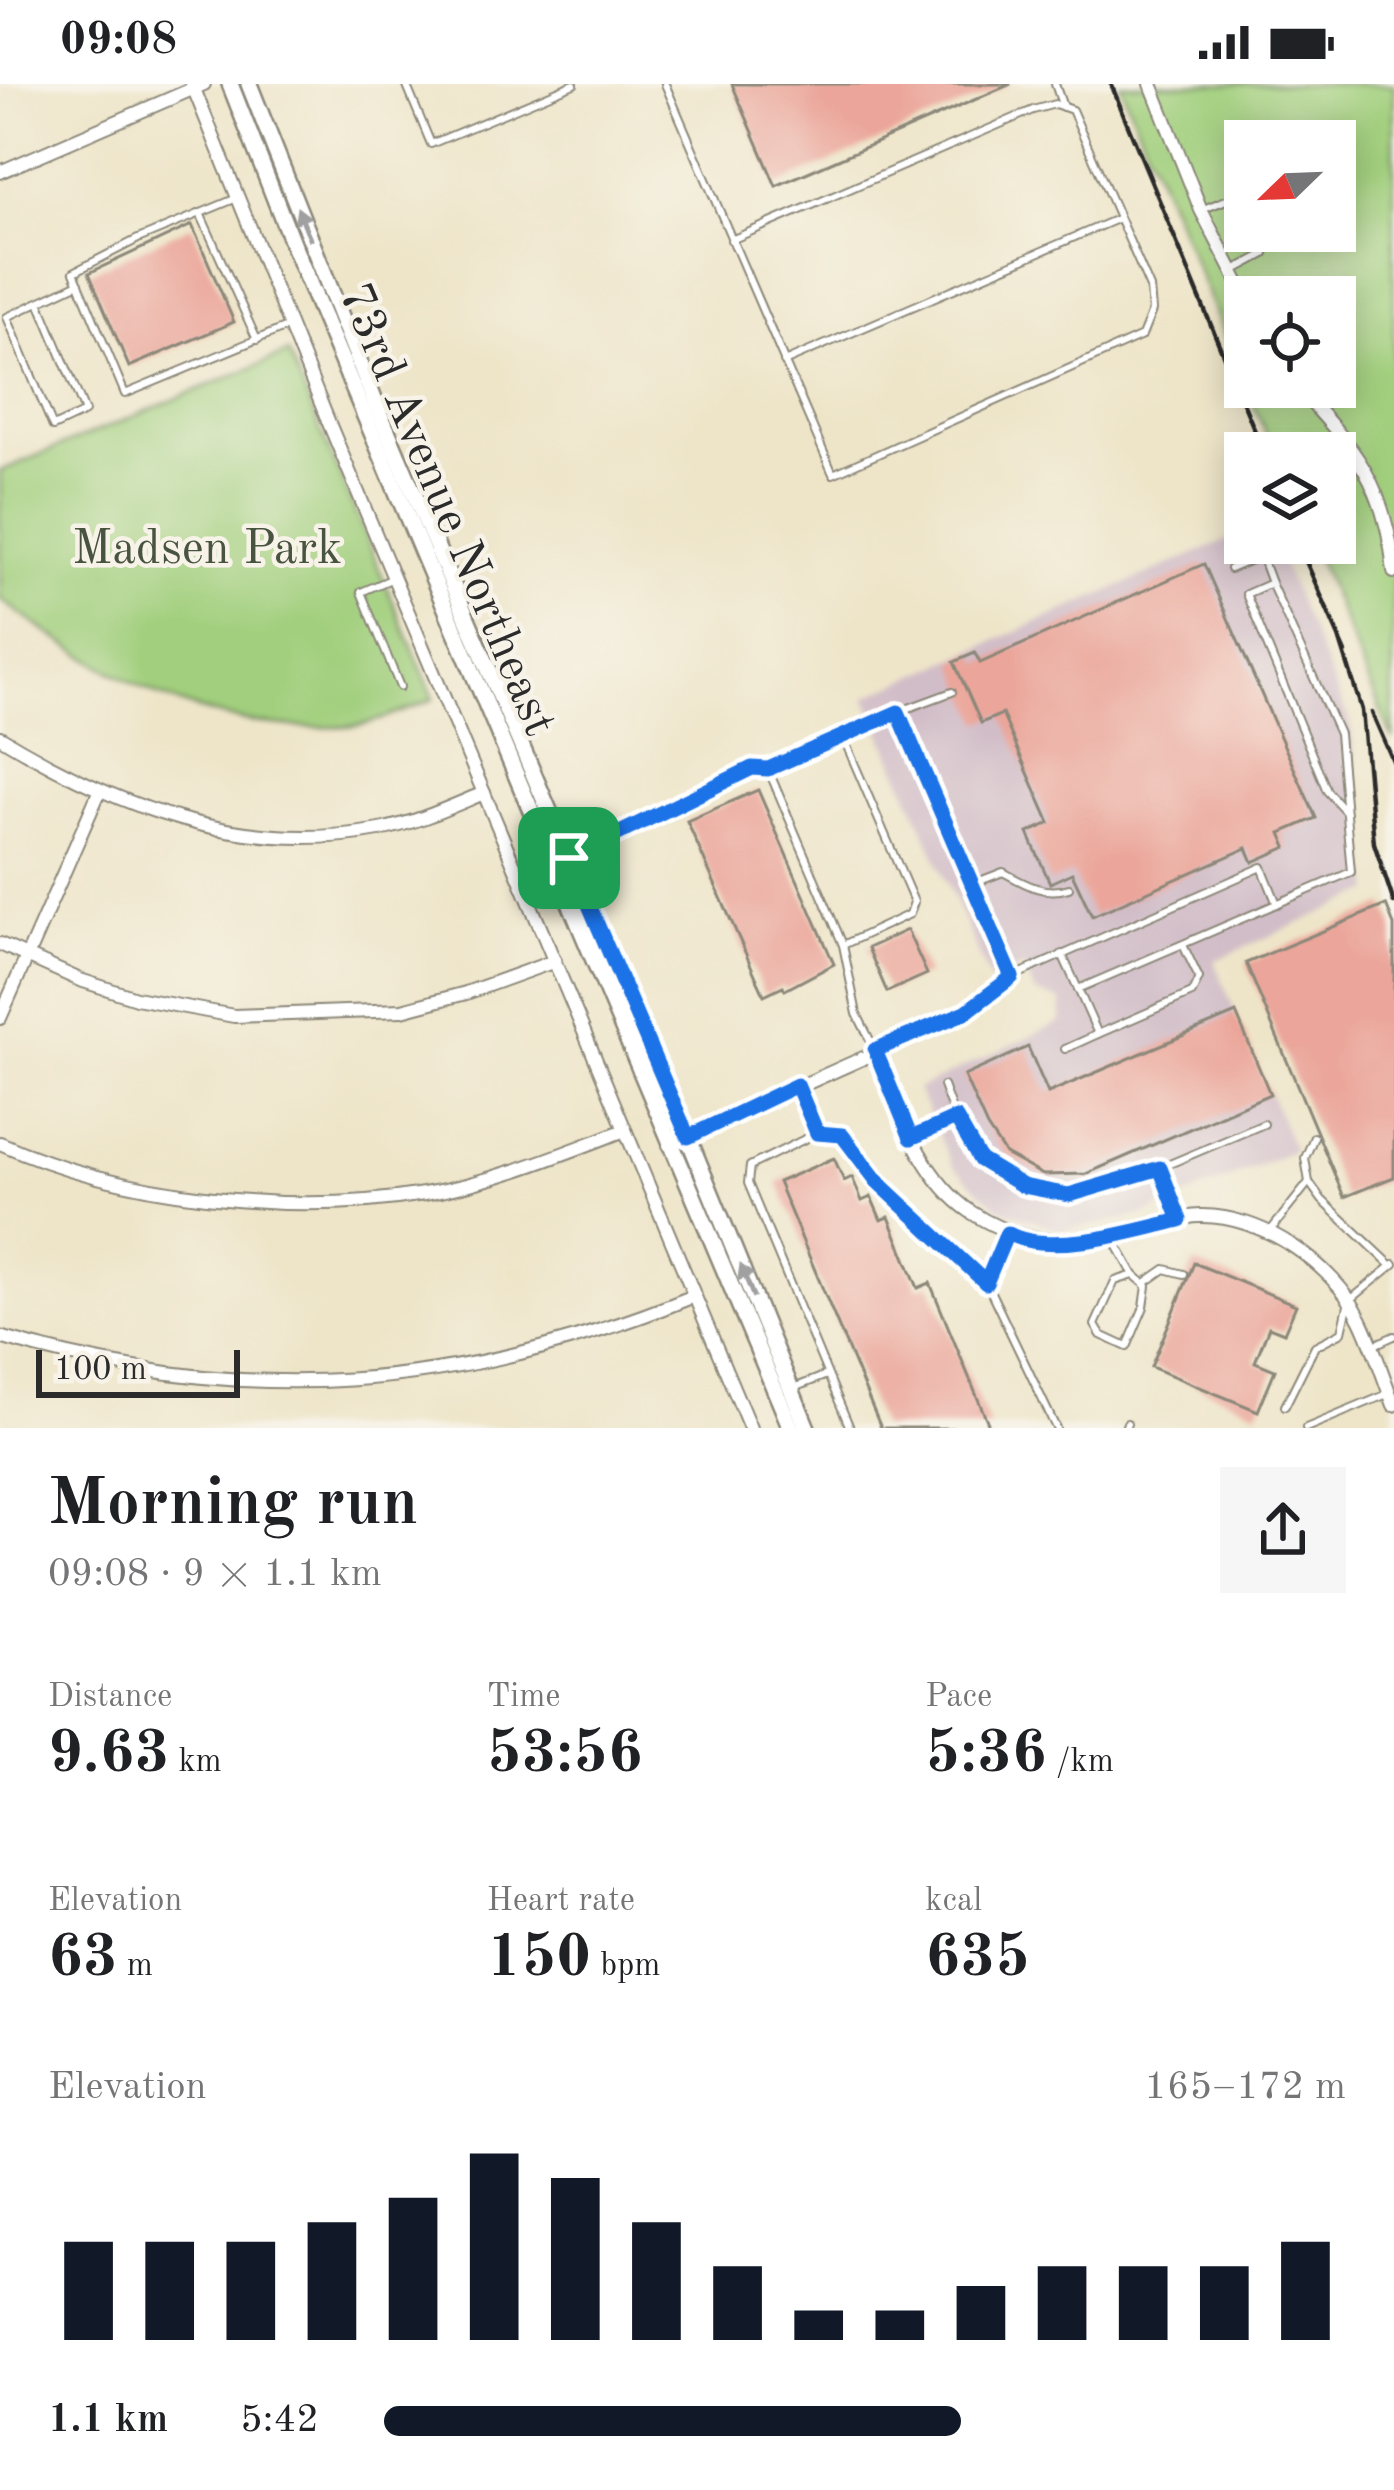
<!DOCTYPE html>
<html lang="en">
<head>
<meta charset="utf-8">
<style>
  :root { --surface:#fff; --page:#f6f6f6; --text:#202124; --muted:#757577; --accent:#111827 }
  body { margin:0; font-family:"Old Standard TT",serif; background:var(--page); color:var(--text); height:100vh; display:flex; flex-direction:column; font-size:45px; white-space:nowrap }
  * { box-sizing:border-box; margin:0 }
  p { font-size:39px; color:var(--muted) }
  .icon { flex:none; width:66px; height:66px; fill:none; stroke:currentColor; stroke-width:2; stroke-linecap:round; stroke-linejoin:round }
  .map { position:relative; height:1344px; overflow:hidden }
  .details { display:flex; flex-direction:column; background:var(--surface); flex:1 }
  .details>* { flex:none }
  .needle { width:78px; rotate:247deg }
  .buttons { position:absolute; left:1224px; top:36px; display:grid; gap:24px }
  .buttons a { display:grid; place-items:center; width:132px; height:132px; border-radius:0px; background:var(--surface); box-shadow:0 6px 30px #0003; font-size:60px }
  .scale { position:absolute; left:36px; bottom:30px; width:204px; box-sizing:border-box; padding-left:12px; border:6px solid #2b2b2b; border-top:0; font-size:33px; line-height:42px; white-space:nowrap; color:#2b2b2b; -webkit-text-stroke:9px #f7f3e8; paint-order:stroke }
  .pin { position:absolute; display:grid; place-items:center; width:102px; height:102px; color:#fff; margin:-51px; border-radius:24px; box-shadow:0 6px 18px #0006 }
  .round { display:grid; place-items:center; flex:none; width:126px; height:126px; border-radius:0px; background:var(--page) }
  .head { display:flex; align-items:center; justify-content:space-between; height:204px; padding:0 48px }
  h1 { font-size:66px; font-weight:800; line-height:90px }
  .metrics { display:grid; grid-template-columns:repeat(3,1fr); gap:18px; height:204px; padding:12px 48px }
  .metrics div { display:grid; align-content:center }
  .metrics b { font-size:60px; font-weight:800 }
  .metrics small { font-size:33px; font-weight:400 }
  .metrics p { font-size:33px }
  .chart { height:336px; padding:24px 48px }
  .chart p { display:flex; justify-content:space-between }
  .chart svg { width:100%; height:216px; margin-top:12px; stroke:var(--accent); stroke-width:6 }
  ul { padding:0 48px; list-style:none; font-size:39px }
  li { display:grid; grid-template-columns:192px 144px 1fr; align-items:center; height:90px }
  li i { height:30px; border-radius:15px; background:var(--accent) }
  .status { display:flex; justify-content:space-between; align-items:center; height:84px; padding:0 60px; background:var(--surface); direction:ltr }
  .status svg { height:33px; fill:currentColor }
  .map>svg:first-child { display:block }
  .industrial { fill:#d1bdc8 }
  .green { fill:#a1cf7d; stroke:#667d54; stroke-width:3; fill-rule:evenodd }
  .building { fill:#eba59a }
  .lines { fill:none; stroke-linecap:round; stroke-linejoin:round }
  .service-casing { stroke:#8c887a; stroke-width:10 }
  .minor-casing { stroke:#8c887a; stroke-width:16 }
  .tertiary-casing { stroke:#8c887a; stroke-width:20 }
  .service { stroke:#fff; stroke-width:6 }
  .minor { stroke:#fff; stroke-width:12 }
  .tertiary { stroke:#fff; stroke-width:15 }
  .rail { stroke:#2b2b2b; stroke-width:4.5 }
  .oneway { fill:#a0a0a0 }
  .route-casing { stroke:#fff; stroke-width:24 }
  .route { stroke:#1a73e8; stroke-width:15 }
  .labels { text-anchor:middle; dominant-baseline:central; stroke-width:9; stroke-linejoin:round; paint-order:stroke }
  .street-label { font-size:48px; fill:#2b2b2b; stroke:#f7f3e8 }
  .park-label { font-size:48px; fill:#485440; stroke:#f7f3e8 }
</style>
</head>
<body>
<div class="status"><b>09:08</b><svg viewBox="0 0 49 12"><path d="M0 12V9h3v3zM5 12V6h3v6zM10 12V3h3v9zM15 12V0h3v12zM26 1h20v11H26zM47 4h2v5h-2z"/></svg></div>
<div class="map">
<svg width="1394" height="1344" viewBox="0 0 1394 1344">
  <rect width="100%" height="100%" fill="#f7f3e8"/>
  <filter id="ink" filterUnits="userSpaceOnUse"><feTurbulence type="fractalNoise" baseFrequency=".00833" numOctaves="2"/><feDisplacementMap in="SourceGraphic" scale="24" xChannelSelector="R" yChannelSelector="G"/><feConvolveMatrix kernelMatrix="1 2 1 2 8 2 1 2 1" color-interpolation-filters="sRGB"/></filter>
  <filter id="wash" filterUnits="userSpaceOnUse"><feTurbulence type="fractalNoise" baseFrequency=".004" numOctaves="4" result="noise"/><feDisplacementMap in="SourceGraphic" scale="48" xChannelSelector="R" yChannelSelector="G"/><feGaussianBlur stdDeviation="2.7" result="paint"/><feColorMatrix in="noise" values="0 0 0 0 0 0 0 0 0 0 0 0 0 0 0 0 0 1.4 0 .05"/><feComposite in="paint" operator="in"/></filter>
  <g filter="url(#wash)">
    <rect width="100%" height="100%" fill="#eee5c9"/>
    <path class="industrial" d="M1245,448v11h28l78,182 21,166 -158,70 80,190 -154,65 -77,14 -65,-22 -45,-42 -36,-77 144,-67 1,-21 -27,-8 -11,-26 -34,14 -124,-284z"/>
    <g class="green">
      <path d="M1120,0h274l-1,656 -82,-197h24v-90h-61l-28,-66h89v-90h-90v87zM1245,57h90v90h-90z"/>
      <path d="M288,269l146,346c-23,9 -46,20 -70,25 -20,5 -43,3 -64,3 -118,-4 -207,-61 -300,-128v-128z"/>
    </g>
    <g id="blocks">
      <g class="building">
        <path d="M732,0h279l-235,102z"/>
        <path d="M192,141l42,97 -105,45 -40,-94z"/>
        <path d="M1204,480l112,254 -35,15 6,14 -34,15 -6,-14 -155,68 -20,-43 -22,10 -22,-50 22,-10 -48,-109 -21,9 -27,-61 21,-9 5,10z"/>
        <path d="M758,706l76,174 -49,26 -2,-4 -19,9 -77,-174z"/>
        <path d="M1386,821l8,20v252l-50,20 -98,-234z"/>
        <path d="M907,846l20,44 -40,18 -19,-44z"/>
        <path d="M1236,929l34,81 -184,80 -43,1 -38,-21 -18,-27 -23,-51 64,-29 20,46z"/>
        <path d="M834,1074l10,23 8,-4 10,24 9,-4 10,23 8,-3 29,71 12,-5 60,145h-109l-103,-246z"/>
        <path d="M1194,1179l102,42 -12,28 -15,-6 -14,35 20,8 -17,41 -107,-44z"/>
      </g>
    </g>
  </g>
  <g filter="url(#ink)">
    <use href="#blocks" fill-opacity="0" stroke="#8c887a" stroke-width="3"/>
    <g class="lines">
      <g class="service-casing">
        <g id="service">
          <path d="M406,0l25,60 143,-60"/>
          <path d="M665,0l168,390 309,-138 10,-25 -2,-23 -78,-178 -17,-6 -22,6 -302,130"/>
          <path d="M1055,0l8,23"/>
          <path d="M237,114l-99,41 -64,33 51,122 164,-68"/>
          <path d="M1201,126l40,-16 4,11"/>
          <path d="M200,129l57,127"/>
          <path d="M1233,187l32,-17 -9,-23"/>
          <path d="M39,218l46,110 -32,15 -46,-110 72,-34"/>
          <path d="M784,278l335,-144"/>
          <path d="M1230,485l31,-13 10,27"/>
          <path d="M391,495l-30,13 39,95"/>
          <path d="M898,628l54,-20"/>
          <path d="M843,653l71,165 -4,12 -67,31"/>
          <path d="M571,773l181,-89 16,1"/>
          <path d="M972,800l31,-12c22,12 41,24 66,16"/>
          <path d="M1062,870l16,35 273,-117 -12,-138 -68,-151 -25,11 81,197 19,21"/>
          <path d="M1078,905l20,45 94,-41 7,-15 -16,-33"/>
          <path d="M1065,965l33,-15"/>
          <path d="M875,966l-18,-36 -14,-69 -75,-176 130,-57 114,265 250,-110 15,37"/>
          <path d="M943,1002l12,32"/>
          <path d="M798,1003l19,46"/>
          <path d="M915,1052l40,-18 25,42 43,26 46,9 91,-27 19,51"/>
          <path d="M1160,1084l104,-44"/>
          <path d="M1309,1098l-4,-24 9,-21"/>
          <path d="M1271,1146l38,-48 13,18 69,65"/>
          <path d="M1113,1154l21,37 13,11 -3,21 -17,40 -26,-12 -6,-10 20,-44 19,-6"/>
          <path d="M1145,1199l20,-14 19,5"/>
          <path d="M987,1200l20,-51"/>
          <path d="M1374,1261l20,-9"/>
          <path d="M791,1305l36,-14"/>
          <path d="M1285,1322l30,-60 27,-14 7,-31 45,-37"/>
          <path d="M850,1344l-102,-245 2,-17 67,-33 25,2 35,46 110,103 69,144"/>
          <path d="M1125,1344l2,-5"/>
          <path d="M1306,1344l84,-35"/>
        </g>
      </g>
      <g class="minor-casing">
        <g id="minor">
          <path d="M192,0l139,344 419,1000"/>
          <path d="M1151,0l50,126 45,87"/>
          <path d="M0,88l204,-88"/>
          <path d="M1297,303c58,62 89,97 97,185"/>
          <path d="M0,653c116,70 242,119 379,93 37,-7 71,-23 105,-37"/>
          <path d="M0,860l80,36 56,18 98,18 168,-6 64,-17 89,-32"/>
          <path d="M0,934l100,-228"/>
          <path d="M875,966c23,56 43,126 96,162 60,41 117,30 184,14 14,-3 30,-10 44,-10 62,-2 135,48 162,104 13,27 22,57 33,85"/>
          <path d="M0,1059c122,55 293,73 424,51 70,-12 136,-39 201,-64"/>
          <path d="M669,1061l297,-133 46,-35"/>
          <path d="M0,1253c244,72 459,55 694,-41"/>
        </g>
      </g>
      <g class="tertiary-casing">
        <g id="tertiary">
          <path d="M230,0l63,161 498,1183"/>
          <path d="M249,0l128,323 311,730 119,291"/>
        </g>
      </g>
      <use href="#service" class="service"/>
      <use href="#minor" class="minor"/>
      <use href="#tertiary" class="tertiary"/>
      <g class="rail">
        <path d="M1111,0l153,369"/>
        <path d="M1298,459l48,110"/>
        <path d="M1340,556l22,70 12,133 20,60"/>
        <path d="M1372,629l22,50"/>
      </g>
    </g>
    <defs><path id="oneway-solid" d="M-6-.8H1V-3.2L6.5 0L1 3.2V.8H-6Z" transform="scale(3)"/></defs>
    <g class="oneway">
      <use href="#oneway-solid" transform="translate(304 140) rotate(-112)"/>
      <use href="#oneway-solid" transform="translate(747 1197) rotate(-112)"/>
    </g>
  </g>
  <g class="lines" filter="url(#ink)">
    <g class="route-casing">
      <path id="route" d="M898,628l114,265 -46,35 -91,38 36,88 45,-20 24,42 43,26 46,9 91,-27 20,52c-45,11 -130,37 -173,13l-21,50 -109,-102 -35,-46 -25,-2 -20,-48 -109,52 -119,-279 183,-90 16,1z"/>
    </g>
    <use href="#route" class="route"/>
  </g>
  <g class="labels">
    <g class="street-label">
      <text transform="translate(446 426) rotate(67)">73rd Avenue Northeast</text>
    </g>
    <g class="park-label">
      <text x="207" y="466">Madsen Park</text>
    </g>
  </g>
</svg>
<div class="buttons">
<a><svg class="needle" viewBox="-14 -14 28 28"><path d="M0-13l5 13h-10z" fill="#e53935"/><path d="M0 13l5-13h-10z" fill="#757577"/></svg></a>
<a><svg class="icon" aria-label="locate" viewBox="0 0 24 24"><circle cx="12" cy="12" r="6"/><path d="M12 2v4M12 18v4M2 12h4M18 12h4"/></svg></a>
<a><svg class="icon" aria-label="layers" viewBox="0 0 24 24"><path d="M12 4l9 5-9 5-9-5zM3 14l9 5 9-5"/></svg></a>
</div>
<div class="scale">100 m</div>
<div class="pin" style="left:569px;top:774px;background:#1e9e55"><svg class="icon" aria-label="arrive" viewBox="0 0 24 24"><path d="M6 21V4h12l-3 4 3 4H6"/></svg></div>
</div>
<section class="details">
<div class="head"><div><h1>Morning run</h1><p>09:08 · 9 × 1.1 km</p></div><a class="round"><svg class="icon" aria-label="share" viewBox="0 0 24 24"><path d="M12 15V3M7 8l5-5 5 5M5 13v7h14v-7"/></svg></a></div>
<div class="metrics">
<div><p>Distance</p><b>9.63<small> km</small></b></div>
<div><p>Time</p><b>53:56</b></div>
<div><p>Pace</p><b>5:36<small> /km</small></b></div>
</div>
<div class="metrics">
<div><p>Elevation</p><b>63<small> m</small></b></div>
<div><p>Heart rate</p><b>150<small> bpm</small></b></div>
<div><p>kcal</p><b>635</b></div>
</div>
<div class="chart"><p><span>Elevation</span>165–172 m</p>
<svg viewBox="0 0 160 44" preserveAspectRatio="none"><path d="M5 44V24M15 44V24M25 44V24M35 44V20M45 44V15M55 44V6M65 44V11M75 44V20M85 44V29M95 44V38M105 44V38M115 44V33M125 44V29M135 44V29M145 44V29M155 44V24"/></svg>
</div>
<ul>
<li><b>1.1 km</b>5:42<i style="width:60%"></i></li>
</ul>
</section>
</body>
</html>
